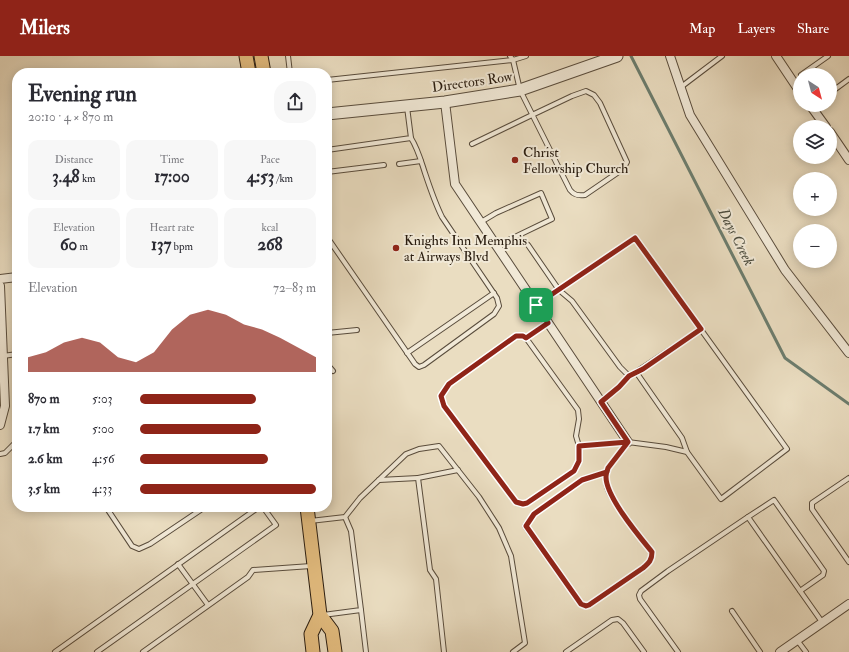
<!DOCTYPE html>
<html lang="en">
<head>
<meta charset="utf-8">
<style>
  :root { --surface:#fff; --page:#f7f7f7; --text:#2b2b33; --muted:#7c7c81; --accent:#8f2418 }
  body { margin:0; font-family:"IM FELL Double Pica",serif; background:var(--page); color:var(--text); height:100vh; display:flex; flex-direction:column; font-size:15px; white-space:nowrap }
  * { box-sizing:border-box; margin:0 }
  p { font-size:13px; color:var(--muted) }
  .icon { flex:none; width:22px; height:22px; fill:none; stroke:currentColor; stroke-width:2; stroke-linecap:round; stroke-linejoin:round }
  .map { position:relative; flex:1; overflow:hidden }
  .side { position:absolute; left:12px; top:12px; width:320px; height:444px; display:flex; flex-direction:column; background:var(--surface); border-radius:16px; box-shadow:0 2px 10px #0003 }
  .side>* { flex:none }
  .needle { width:26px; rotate:144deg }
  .controls { position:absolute; left:793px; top:12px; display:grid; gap:8px }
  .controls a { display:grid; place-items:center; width:44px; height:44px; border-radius:50%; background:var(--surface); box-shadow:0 2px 10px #0003; font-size:20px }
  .pin { position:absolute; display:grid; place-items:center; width:34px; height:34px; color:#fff; margin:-17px; border-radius:8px; box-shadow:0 2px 6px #0006 }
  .round { display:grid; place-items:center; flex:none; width:42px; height:42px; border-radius:16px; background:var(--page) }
  .overview { display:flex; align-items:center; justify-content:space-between; height:68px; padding:0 16px }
  h1 { font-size:22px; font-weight:700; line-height:30px }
  .metrics { display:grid; grid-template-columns:repeat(3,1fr); gap:6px; height:68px; padding:4px 16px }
  .metrics div { display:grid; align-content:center; border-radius:10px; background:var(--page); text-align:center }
  .metrics b { font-size:17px; font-weight:700 }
  .metrics small { font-size:11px; font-weight:400 }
  .metrics p { font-size:11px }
  .chart { height:112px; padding:8px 16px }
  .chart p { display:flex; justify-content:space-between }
  .chart svg { width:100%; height:72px; margin-top:4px; fill:var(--accent); opacity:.7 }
  ul { padding:0 16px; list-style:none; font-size:13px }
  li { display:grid; grid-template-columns:64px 48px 1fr; align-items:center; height:30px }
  li i { height:10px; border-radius:5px; background:var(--accent) }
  header { display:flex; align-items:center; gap:24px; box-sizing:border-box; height:56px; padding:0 20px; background:var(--accent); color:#fff }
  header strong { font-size:19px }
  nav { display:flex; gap:22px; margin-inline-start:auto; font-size:14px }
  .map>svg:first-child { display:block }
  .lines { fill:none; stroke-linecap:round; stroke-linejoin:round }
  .stream { stroke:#6c7d6e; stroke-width:3 }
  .service-casing { stroke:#594c3c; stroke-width:6 }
  .minor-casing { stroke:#594c3c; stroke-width:10 }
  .tertiary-casing { stroke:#594c3c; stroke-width:13 }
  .primary-casing { stroke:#291c0f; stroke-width:15 }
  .service { stroke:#f1e9d7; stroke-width:4 }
  .minor { stroke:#f1e9d7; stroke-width:8 }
  .tertiary { stroke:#f1e9d7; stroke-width:11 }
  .primary { stroke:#e5be80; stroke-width:13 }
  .route-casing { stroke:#fff; stroke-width:8 }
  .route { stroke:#8f2418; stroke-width:5 }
  .poi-dot { fill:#8f2418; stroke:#f1e9d7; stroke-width:1.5 }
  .labels { text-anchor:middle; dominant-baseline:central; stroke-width:4; stroke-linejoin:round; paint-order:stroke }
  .street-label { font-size:14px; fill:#291c0f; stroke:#f1e9d7 }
  .poi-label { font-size:14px; fill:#291c0f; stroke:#f1e9d7; text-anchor:start }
  .water-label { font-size:15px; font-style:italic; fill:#4b4c3e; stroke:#f1e9d7 }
</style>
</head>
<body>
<header>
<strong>Milers</strong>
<nav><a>Map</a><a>Layers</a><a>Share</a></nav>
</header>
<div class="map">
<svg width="849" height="596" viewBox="0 0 849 596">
  <rect width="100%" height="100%" fill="#eaddc1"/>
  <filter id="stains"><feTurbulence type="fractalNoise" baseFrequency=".005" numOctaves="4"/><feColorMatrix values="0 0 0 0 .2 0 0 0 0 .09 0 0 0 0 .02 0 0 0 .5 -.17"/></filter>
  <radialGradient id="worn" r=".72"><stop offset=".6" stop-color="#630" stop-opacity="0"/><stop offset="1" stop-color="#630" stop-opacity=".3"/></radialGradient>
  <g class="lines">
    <path class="stream" d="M631,0l154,302 64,46"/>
    <g class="service-casing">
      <g id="service">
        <path d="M288,0l2,17"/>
        <path d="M801,19l27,-19"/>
        <path d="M327,24l186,-20 13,-4"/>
        <path d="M681,31l41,-31"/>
        <path d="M830,37l19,-14"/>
        <path d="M472,88l60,-29 40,-19 14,-5 8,4 6,8 27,59 -4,7 -38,26c-7,1 -11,0 -15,-5l-50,-100 -7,-30 -3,-4"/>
        <path d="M327,94l84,-12 -4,-31"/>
        <path d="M399,108l22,-3"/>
        <path d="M327,116l57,-7"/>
        <path d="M481,166l15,-9 45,-20 11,26 -56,27"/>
        <path d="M327,181l88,127 4,3 5,-2 70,-51 5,-8 -2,-8 -55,-81c-7,-14 -12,-29 -17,-44 -4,-12 -7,-24 -14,-35"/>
        <path d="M528,189l31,45 13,11 48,66 9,9 7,-4 46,66 5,14"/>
        <path d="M537,249l98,-67 152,211 -66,50 -34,-47 -21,-5 -38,-5 -49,4v15l-5,10 -47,32 -4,1 -7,-2 -72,-96 -3,-10 8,-12 67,-48h7l3,2 52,72 1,9 -3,17 3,10"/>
        <path d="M327,277l30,-3"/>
        <path d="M526,282l22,-15"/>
        <path d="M407,297l87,-60"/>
        <path d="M3,300l14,-2"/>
        <path d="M327,308l6,7"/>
        <path d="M636,316l65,-43"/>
        <path d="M601,346l18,-15 10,-11"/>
        <path d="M0,398l5,-1 12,-12"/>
        <path d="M607,416l-25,8 -48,34 -9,12 56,78 5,2 3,-1 54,-37c6,-5 9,-8 9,-16 -12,-16 -39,-47 -45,-65 -2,-7 -1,-12 1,-19l20,-26"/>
        <path d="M379,424l39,-2"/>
        <path d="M106,451l26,39 7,3 11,-5 55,-37"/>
        <path d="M310,465l35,-4 15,-19 46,-44 13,-5 20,-3 40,51 20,31 12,28 14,87 -12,9"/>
        <path d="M849,506l-37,-53v-6l37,-25"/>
        <path d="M178,508l30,41"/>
        <path d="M800,535l23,-16 1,-4 -50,-71 -26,17 74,105"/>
        <path d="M361,554l5,42"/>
        <path d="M732,555l28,41"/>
        <path d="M323,559l38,-5 -10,-79 -6,-14"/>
        <path d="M797,584l9,12"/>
        <path d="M55,596l204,-145"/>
        <path d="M97,596l179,-127 -13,-18"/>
        <path d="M143,596l105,-75 5,-7 58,-4"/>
        <path d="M444,596l-8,-73 -6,-9 -12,-92 40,-8"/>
        <path d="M566,596l46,-32 6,-1 5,4 21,29"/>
        <path d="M678,596l-38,-53 -1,-4 2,-4 27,-20 80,-54"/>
      </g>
    </g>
    <g class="minor-casing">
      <g id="minor">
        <path d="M670,0l20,59 95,155 64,83"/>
        <path d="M776,0l24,36"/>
        <path d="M445,46l10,82 173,258"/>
        <path d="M810,49l16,22"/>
        <path d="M830,76l19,28"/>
        <path d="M0,223l17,-2"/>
        <path d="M0,230l5,120 -5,19"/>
        <path d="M780,596l69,-48"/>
      </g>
    </g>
    <g class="tertiary-casing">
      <path id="tertiary" d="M327,58l118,-12 75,-12 97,-34"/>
    </g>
    <g class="primary-casing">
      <g id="primary">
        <path d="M246,0l3,17"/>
        <path d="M261,0l3,17"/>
        <path d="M307,451l13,108 -9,19 2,18"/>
        <path d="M320,559l12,16 3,21"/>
      </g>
    </g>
    <use href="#service" class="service"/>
    <use href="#minor" class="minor"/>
    <use href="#tertiary" class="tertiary"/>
    <use href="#primary" class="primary"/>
  </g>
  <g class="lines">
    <g class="route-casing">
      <path id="route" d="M536,249l12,18 -22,15 -3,-2h-7l-67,48 -8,12 3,10 72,96 7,2 4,-1 47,-32 5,-10v-15l49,-4 -20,26c-1,3 -2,6 -2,9 0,20 33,59 46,75 0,8 -3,11 -9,16l-54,37 -3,1 -5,-2 -55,-78 8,-12 48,-34 25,-8 1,-4 20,-26 -27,-40 18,-15 10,-11 14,-7 58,-40 -66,-91 -99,67"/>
    </g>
    <use href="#route" class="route"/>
  </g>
  <g class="poi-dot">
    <circle cx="515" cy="104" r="4"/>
    <circle cx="396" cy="192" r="4"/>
  </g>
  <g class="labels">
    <g class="street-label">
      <text transform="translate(472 26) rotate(-8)">Directors Row</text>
    </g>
    <g class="poi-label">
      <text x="523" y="96">Christ<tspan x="523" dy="16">Fellowship Church</tspan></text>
      <text x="404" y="184">Knights Inn Memphis<tspan x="404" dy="16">at Airways Blvd</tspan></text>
    </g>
    <g class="water-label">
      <text transform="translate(736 181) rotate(63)">Days Creek</text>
    </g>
  </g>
  <rect width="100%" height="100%" filter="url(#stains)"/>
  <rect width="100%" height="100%" fill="url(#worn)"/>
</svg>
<div class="controls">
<a><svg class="needle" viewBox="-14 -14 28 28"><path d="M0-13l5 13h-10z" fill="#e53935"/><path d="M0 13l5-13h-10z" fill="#7c7c81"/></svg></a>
<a><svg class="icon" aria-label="layers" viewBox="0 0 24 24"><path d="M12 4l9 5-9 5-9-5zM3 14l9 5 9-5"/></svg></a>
<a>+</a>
<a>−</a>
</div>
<div class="pin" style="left:536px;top:249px;background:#1e9e55"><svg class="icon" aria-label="arrive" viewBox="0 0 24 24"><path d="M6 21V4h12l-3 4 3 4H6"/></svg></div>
<section class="side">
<div class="overview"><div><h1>Evening run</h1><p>20:10 · 4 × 870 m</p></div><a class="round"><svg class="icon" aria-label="share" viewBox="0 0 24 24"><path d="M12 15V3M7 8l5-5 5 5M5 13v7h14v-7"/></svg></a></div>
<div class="metrics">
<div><p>Distance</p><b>3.48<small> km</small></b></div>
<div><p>Time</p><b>17:00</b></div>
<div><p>Pace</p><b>4:53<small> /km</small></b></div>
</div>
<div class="metrics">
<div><p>Elevation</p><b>60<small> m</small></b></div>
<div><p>Heart rate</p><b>137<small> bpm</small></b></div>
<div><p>kcal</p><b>268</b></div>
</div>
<div class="chart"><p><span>Elevation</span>72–83 m</p>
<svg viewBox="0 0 160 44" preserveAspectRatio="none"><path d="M0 44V35L10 32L20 26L30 23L40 26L50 35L60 38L70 32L80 18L90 9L100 6L110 9L120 15L130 18L140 23L150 29L160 35V44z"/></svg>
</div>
<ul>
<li><b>870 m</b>5:03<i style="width:66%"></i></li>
<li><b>1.7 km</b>5:00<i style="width:69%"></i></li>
<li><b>2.6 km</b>4:56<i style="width:73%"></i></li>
<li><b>3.5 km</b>4:33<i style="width:100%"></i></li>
</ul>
</section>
</div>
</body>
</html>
